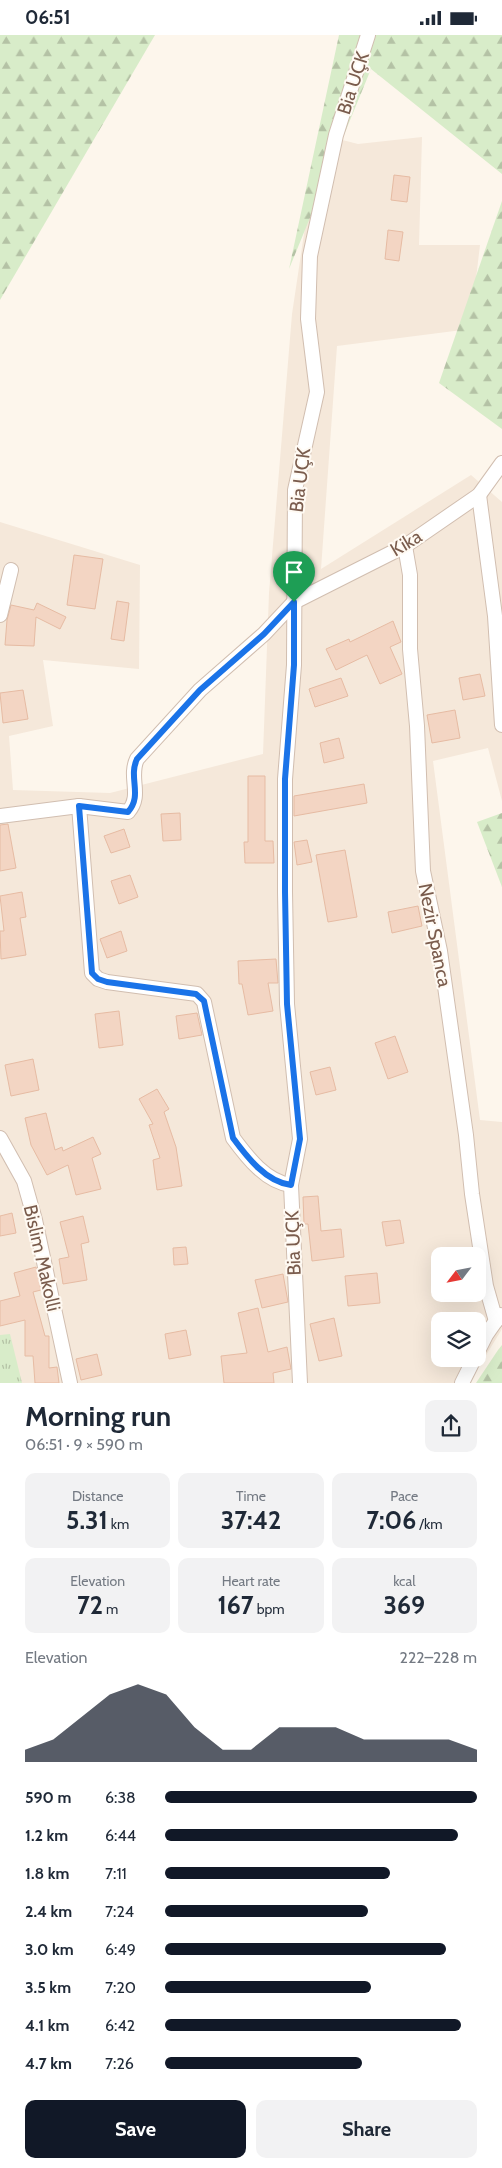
<!DOCTYPE html>
<html lang="en">
<head>
<meta charset="utf-8">
<style>
  :root { --surface:#fff; --page:#f2f2f3; --text:#1f2937; --muted:#747a83; --accent:#111827 }
  body { margin:0; font-family:Cabin,sans-serif; background:var(--page); color:var(--text); height:100vh; display:flex; flex-direction:column; font-size:19px; white-space:nowrap }
  * { box-sizing:border-box; margin:0 }
  p { font-size:16px; color:var(--muted) }
  .icon { flex:none; width:28px; height:28px; fill:none; stroke:currentColor; stroke-width:2; stroke-linecap:round; stroke-linejoin:round }
  .map { position:relative; height:1348px; overflow:hidden }
  .drawer { display:flex; flex-direction:column; background:var(--surface); flex:1 }
  .drawer>* { flex:none }
  .needle { width:32px; rotate:238deg }
  .fabs { position:absolute; left:431px; top:1212px; display:grid; gap:10px }
  .fabs a { display:grid; place-items:center; width:55px; height:55px; border-radius:10px; background:var(--surface); box-shadow:0 5px 20px #0002; font-size:25px }
  .pin { position:absolute; display:grid; place-items:center; width:42px; height:42px; color:#fff; margin:-51px -21px; border-radius:50% 50% 50% 0; rotate:-45deg; box-shadow:0 0 5px #0007 }
  .pin .icon { rotate:45deg }
  .round { display:grid; place-items:center; flex:none; width:52px; height:52px; border-radius:10px; background:var(--page) }
  .head { display:flex; align-items:center; justify-content:space-between; height:85px; padding:0 25px }
  h1 { font-size:28px; font-weight:700; line-height:38px }
  .stats { display:grid; grid-template-columns:repeat(3,1fr); gap:8px; height:85px; padding:5px 25px }
  .stats div { display:grid; align-content:center; border-radius:10px; background:var(--page); text-align:center }
  .stats b { font-size:25px; font-weight:700 }
  .stats small { font-size:14px; font-weight:400 }
  .stats p { font-size:14px }
  .chart { height:140px; padding:10px 25px }
  .chart p { display:flex; justify-content:space-between }
  .chart svg { width:100%; height:90px; margin-top:5px; fill:var(--accent); opacity:.7 }
  .action { display:flex; gap:10px; margin-top:auto; padding:10px 25px }
  .action a { flex:1; height:58px; border-radius:10px; background:var(--accent); color:#fff; font-size:20px; font-weight:700; line-height:58px; text-align:center }
  .action a+a { background:var(--page); color:var(--text) }
  ul { padding:0 25px; list-style:none; font-size:16px }
  li { display:grid; grid-template-columns:80px 60px 1fr; align-items:center; height:38px }
  li i { height:12px; border-radius:6px; background:var(--accent) }
  .status { display:flex; justify-content:space-between; align-items:center; height:35px; padding:0 25px; background:var(--surface); direction:ltr }
  .status svg { height:14px; fill:currentColor }
  .map>svg:first-child { display:block }
  .residential { fill:#f5e8da; fill-rule:evenodd }
  .grass { fill:url(#grass-tufts) }
  .forest { fill:url(#forest-firs) }
  .building { fill:#f3d5c3; stroke:#e6bba3 }
  .lines { fill:none; stroke-linecap:round; stroke-linejoin:round }
  .street-casing { stroke:#d1beb0; stroke-width:16 }
  .street { stroke:#fff; stroke-width:14 }
  .route-casing { stroke:#fff; stroke-width:10 }
  .route { stroke:#1a73e8; stroke-width:6 }
  .labels { text-anchor:middle; dominant-baseline:central; stroke-width:4; stroke-linejoin:round; paint-order:stroke }
  .street-label { font-size:19px; fill:#7a5c4d; stroke:#fffaf3 }
</style>
</head>
<body>
<div class="status"><b>06:51</b><svg viewBox="0 0 49 12"><path d="M0 12V9h3v3zM5 12V6h3v6zM10 12V3h3v9zM15 12V0h3v12zM26 1h20v11H26zM47 4h2v5h-2z"/></svg></div>
<div class="map">
<svg width="502" height="1348" viewBox="0 0 502 1348">
  <defs>
    <pattern id="grass-tufts" width="24" height="20" patternUnits="userSpaceOnUse" patternTransform="scale(1.25)"><rect width="24" height="20" fill="#d8ecc9"/><path d="M3 7l-1-3M5 7V3M7 7l1-3M15 17l-1-3M17 17v-4M19 17l1-3" fill="none" stroke="#b4c2a5"/></pattern>
    <pattern id="forest-firs" width="22" height="20" patternUnits="userSpaceOnUse" patternTransform="scale(1.25)"><rect width="22" height="20" fill="#d8ecc9"/><path d="M5 1l3.5 6h-7zM16 11l3.5 6h-7z" fill="#b4c2a5"/></pattern>
  </defs>
  <rect width="100%" height="100%" fill="#fdf6ec"/>
  <path class="residential" d="M319,99l39,10 64,-7 -3,108h61l-10,84 -133,17 -16,223 150,-94 31,27v299l-14,-53 -55,13 47,359 22,2v207l-33,54h-469v-861l140,43 -1,104 -96,-9 10,66 -44,10 4,54 97,3 153,-39 6,-161 23,-279zM440,1221h38v38h-38zM440,1286h38v38h-38z"/>
  <path class="grass" d="M10,1299l12,49h-22v-48z"/>
  <g class="forest">
    <path d="M0,0h155l-155,265z"/>
    <path d="M339,0h163v139l-131,-105 -82,200z"/>
    <path d="M502,166v228l-63,-46z"/>
    <path d="M502,778v74l-25,-65z"/>
    <path d="M502,1310v38h-26l22,-33z"/>
  </g>
  <g class="building">
    <path d="M394,140l16,2 -3,25 -16,-2z"/>
    <path d="M388,195l15,2 -4,29 -14,-2z"/>
    <path d="M74,520l29,4 -8,50 -28,-4z"/>
    <path d="M117,566l12,2 -5,38 -13,-2z"/>
    <path d="M37,568l29,14 -6,12 -24,-12 -2,29 -29,-1 2,-25 4,-15 23,5z"/>
    <path d="M393,586l8,21 -11,5 12,27 -22,10 -13,-29 -31,15 -10,-21 23,-10 1,3z"/>
    <path d="M480,639l5,22 -22,4 -4,-22z"/>
    <path d="M341,643l7,18 -33,11 -6,-18z"/>
    <path d="M23,655l5,29 -25,4 -3,-30z"/>
    <path d="M455,675l5,28 -28,5 -5,-28z"/>
    <path d="M339,703l5,20 -20,5 -4,-20z"/>
    <path d="M248,741h17v65h8l1,22h-29l-1,-21h4z"/>
    <path d="M364,749l3,19 -73,13v-20z"/>
    <path d="M180,778l1,27 -18,1 -2,-27z"/>
    <path d="M8,789l8,44 -16,3v-46z"/>
    <path d="M124,794l6,18 -19,6 -7,-17z"/>
    <path d="M307,805l5,22 -15,3 -3,-23z"/>
    <path d="M345,815l12,67 -29,5 -12,-67z"/>
    <path d="M130,840l8,22 -19,7 -8,-23z"/>
    <path d="M22,857l4,25 -6,1 6,37 -25,4 -1,-28h4l-4,-35z"/>
    <path d="M418,871l4,20 -30,7 -4,-21z"/>
    <path d="M121,896l6,20 -20,7 -7,-19z"/>
    <path d="M276,924l2,24h-10l5,28 -25,4 -6,-31h-3l-1,-23z"/>
    <path d="M119,976l4,34 -24,3 -4,-34z"/>
    <path d="M197,978l5,22 -23,4 -3,-23z"/>
    <path d="M395,1001l13,36 -20,7 -13,-36z"/>
    <path d="M33,1024l6,31 -28,6 -6,-31z"/>
    <path d="M330,1032l6,23 -20,5 -6,-23z"/>
    <path d="M157,1054l12,20 -5,3 12,35 6,39 -25,4 -4,-30 7,-2 -11,-33 4,-1 -14,-25z"/>
    <path d="M46,1078l9,37 7,-3 1,4 30,-14 8,17 -9,4 9,31 -25,6 -8,-30 -21,10 -16,-30 -6,-27z"/>
    <path d="M318,1161l3,35 20,-2 3,28 -32,4 -4,-37h-4l-1,-27z"/>
    <path d="M12,1178l4,20 -16,3v-20z"/>
    <path d="M83,1181l6,26 -8,2 6,36 -24,4 -4,-25 10,-2 -9,-35z"/>
    <path d="M400,1185l4,23 -18,3 -4,-24z"/>
    <path d="M186,1212l2,17 -14,1 -1,-17z"/>
    <path d="M36,1232l5,23 -8,2 12,44h4v32l8,-1 2,16h-24l-2,-27h-8v-36l-25,6v-25l20,-5 -6,-23z"/>
    <path d="M377,1238l3,30 -32,3 -3,-30z"/>
    <path d="M283,1239l5,28 -26,6 -7,-28z"/>
    <path d="M258,1273l10,44 19,-5 4,22 -18,4 1,10h-50l-3,-27 26,-3 -9,-40z"/>
    <path d="M334,1283l8,38 -23,5 -9,-37z"/>
    <path d="M186,1295l5,25 -22,4 -4,-25z"/>
    <path d="M97,1319l5,21 -21,5 -5,-21z"/>
  </g>
  <g class="lines">
    <g class="street-casing">
      <g id="street">
        <path d="M479,460l16,121 7,109"/>
        <path d="M405,511l5,29v74l7,77 6,145 17,80 26,184 6,59 14,92 10,35"/>
        <path d="M0,580l11,-45"/>
        <path d="M79,771l13,167 6,6 9,3 90,12 7,8 29,136c14,19 33,44 58,47"/>
        <path d="M0,781l79,-10 49,6c15,-17 0,-34 9,-53l63,-69 64,-56 30,-32 111,-56 74,-51 23,-32"/>
        <path d="M0,1103l24,43 11,39 35,163"/>
        <path d="M478,1316l8,-16 14,-20"/>
        <path d="M300,1348l-9,-198 9,-46 -13,-135 -2,-112v-113l9,-114 1,-175 22,-98 -9,-73 2,-63 26,-121 32,-100"/>
        <path d="M462,1348l12,-24"/>
      </g>
    </g>
    <use href="#street" class="street"/>
  </g>
  <g class="lines">
    <g class="route-casing">
      <path id="route" d="M294,567v63l-9,114v113l2,112 13,135 -9,46c-25,-3 -44,-28 -58,-47l-29,-137 -8,-7 -89,-12 -9,-3 -6,-6 -13,-167 49,6c15,-17 0,-34 9,-53l63,-69 64,-56z"/>
    </g>
    <use href="#route" class="route"/>
  </g>
  <g class="labels">
    <g class="street-label">
      <text transform="translate(353 48) rotate(-72)">Bia UÇK</text>
      <text transform="translate(300 445) rotate(-83)">Bia UÇK</text>
      <text transform="translate(406 508) rotate(-31)">Kika</text>
      <text transform="translate(435 900) rotate(79)">Nezir Spanca</text>
      <text transform="translate(293 1208) rotate(-92)">Bia UÇK</text>
      <text transform="translate(42 1223) rotate(77)">Bislim Makolli</text>
    </g>
  </g>
</svg>
<div class="fabs">
<a><svg class="needle" viewBox="-14 -14 28 28"><path d="M0-13l5 13h-10z" fill="#e53935"/><path d="M0 13l5-13h-10z" fill="#747a83"/></svg></a>
<a><svg class="icon" aria-label="layers" viewBox="0 0 24 24"><path d="M12 4l9 5-9 5-9-5zM3 14l9 5 9-5"/></svg></a>
</div>
<div class="pin" style="left:294px;top:567px;background:#1e9e55"><svg class="icon" aria-label="arrive" viewBox="0 0 24 24"><path d="M6 21V4h12l-3 4 3 4H6"/></svg></div>
</div>
<section class="drawer">
<div class="head"><div><h1>Morning run</h1><p>06:51 · 9 × 590 m</p></div><a class="round"><svg class="icon" aria-label="share" viewBox="0 0 24 24"><path d="M12 15V3M7 8l5-5 5 5M5 13v7h14v-7"/></svg></a></div>
<div class="stats">
<div><p>Distance</p><b>5.31<small> km</small></b></div>
<div><p>Time</p><b>37:42</b></div>
<div><p>Pace</p><b>7:06<small> /km</small></b></div>
</div>
<div class="stats">
<div><p>Elevation</p><b>72<small> m</small></b></div>
<div><p>Heart rate</p><b>167<small> bpm</small></b></div>
<div><p>kcal</p><b>369</b></div>
</div>
<div class="chart"><p><span>Elevation</span>222–228 m</p>
<svg viewBox="0 0 160 44" preserveAspectRatio="none"><path d="M0 44V38L10 33L20 22L30 11L40 6L50 11L60 27L70 38L80 38L90 27L100 27L110 27L120 33L130 33L140 33L150 33L160 38V44z"/></svg>
</div>
<ul>
<li><b>590 m</b>6:38<i style="width:100%"></i></li>
<li><b>1.2 km</b>6:44<i style="width:94%"></i></li>
<li><b>1.8 km</b>7:11<i style="width:72%"></i></li>
<li><b>2.4 km</b>7:24<i style="width:65%"></i></li>
<li><b>3.0 km</b>6:49<i style="width:90%"></i></li>
<li><b>3.5 km</b>7:20<i style="width:66%"></i></li>
<li><b>4.1 km</b>6:42<i style="width:95%"></i></li>
<li><b>4.7 km</b>7:26<i style="width:63%"></i></li>
</ul>
<div class="action"><a>Save</a><a>Share</a></div>
</section>
</body>
</html>
